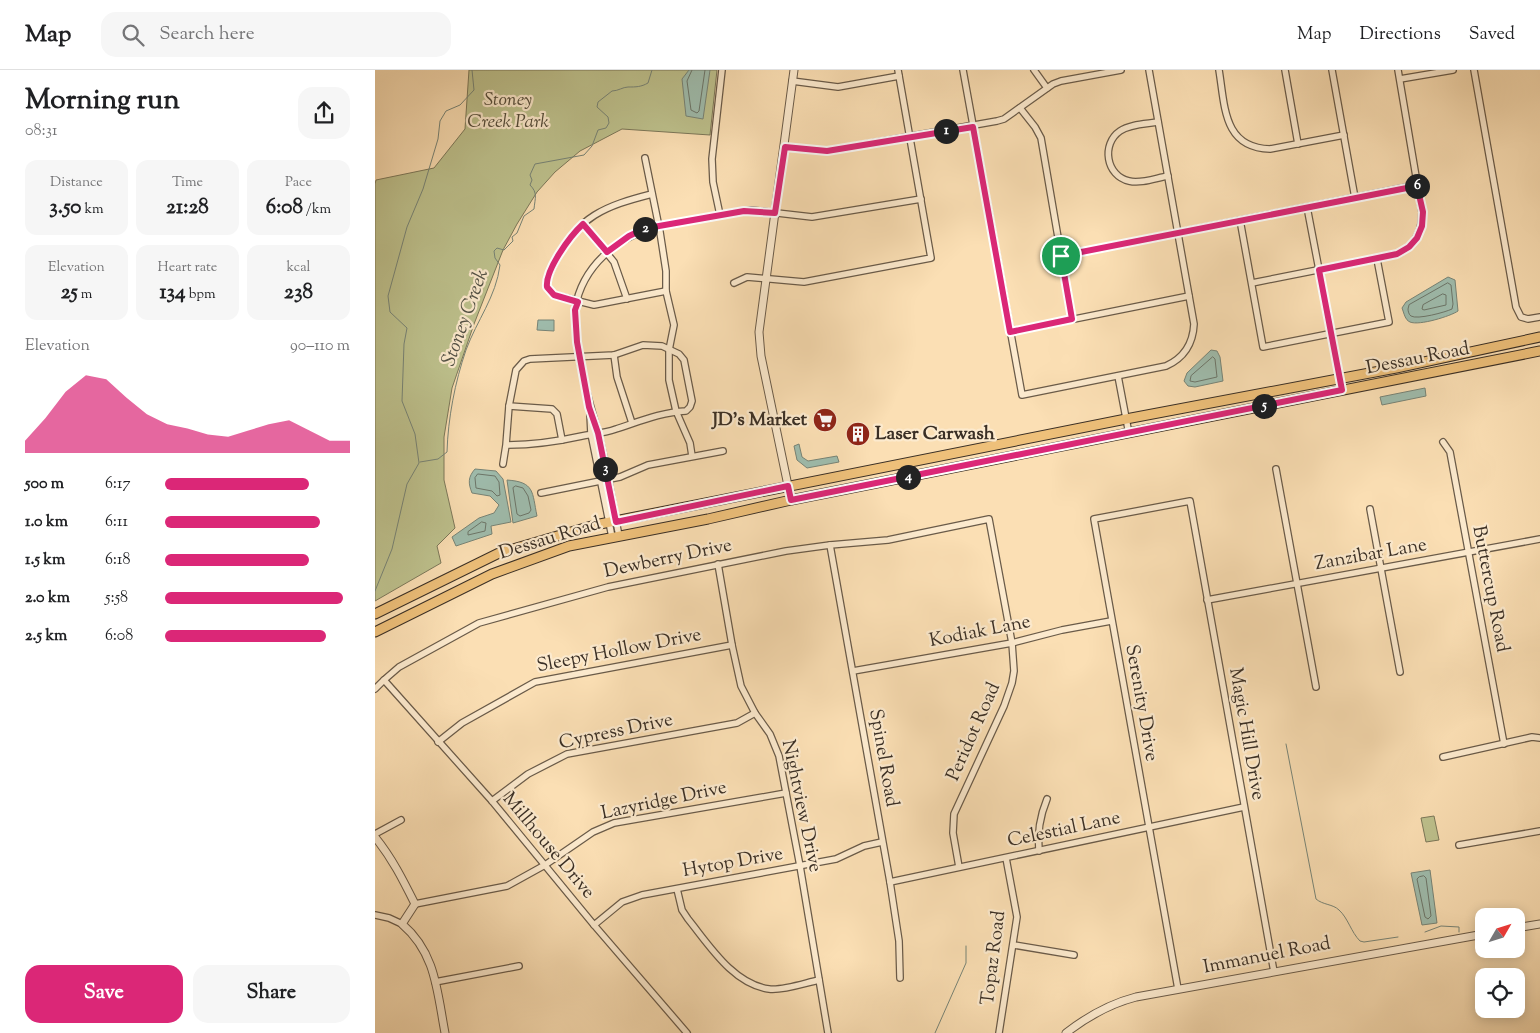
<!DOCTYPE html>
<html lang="en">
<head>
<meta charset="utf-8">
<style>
  :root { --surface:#fff; --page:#f6f6f6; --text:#202124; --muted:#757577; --line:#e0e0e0; --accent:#db2777 }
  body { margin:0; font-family:"Sorts Mill Goudy",serif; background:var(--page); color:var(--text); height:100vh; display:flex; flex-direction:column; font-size:19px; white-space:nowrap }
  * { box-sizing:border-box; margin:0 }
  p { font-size:16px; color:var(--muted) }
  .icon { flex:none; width:28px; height:28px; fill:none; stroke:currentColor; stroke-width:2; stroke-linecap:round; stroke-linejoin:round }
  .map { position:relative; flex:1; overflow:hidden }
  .side { display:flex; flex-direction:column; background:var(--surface); width:375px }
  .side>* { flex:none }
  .needle { width:32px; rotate:51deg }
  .buttons { position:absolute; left:1100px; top:838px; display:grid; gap:10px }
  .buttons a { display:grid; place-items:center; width:50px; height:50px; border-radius:10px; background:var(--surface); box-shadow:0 2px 12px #0003; font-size:25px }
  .pin { position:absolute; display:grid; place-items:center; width:42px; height:42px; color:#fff; margin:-21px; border:2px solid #fff; border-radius:50%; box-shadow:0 1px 5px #0007 }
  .km { position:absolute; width:25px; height:25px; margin:-12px; border-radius:50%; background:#222; color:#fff; font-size:14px; line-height:25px; text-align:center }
  .round { display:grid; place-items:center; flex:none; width:52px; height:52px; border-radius:15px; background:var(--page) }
  .summary { display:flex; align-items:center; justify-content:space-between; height:85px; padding:0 25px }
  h1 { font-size:28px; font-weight:700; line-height:38px }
  .figures { display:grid; grid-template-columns:repeat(3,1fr); gap:8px; height:85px; padding:5px 25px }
  .figures div { display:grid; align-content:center; border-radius:12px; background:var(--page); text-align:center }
  .figures b { font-size:21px; font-weight:700 }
  .figures small { font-size:14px; font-weight:400 }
  .figures p { font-size:14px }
  .chart { height:140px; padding:10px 25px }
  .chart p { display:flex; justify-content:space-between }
  .chart svg { width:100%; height:90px; margin-top:5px; fill:var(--accent); opacity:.7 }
  .action { display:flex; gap:10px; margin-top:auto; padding:10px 25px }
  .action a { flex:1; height:58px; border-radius:15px; background:var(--accent); color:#fff; font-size:20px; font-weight:700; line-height:58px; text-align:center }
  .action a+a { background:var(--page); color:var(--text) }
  ul { padding:0 25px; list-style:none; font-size:16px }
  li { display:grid; grid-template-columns:80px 60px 1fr; align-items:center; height:38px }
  li i { height:12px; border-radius:6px; background:var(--accent) }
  header { display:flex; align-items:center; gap:30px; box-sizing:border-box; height:70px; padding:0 25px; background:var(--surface); border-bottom:1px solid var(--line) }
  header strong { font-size:24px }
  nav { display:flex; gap:28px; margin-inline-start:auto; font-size:18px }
  .search { width:350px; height:45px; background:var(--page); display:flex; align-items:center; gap:12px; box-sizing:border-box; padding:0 18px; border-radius:15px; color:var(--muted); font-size:19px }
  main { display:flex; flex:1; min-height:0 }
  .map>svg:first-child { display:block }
  .green { fill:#bec28e; stroke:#7c785a }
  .water { fill:#9fbdae; stroke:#778477 }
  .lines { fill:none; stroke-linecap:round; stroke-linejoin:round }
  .shore { stroke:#6c766a; stroke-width:1 }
  .stream { stroke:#778477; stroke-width:1 }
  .minor-casing { stroke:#6a5b49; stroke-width:8 }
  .tertiary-casing { stroke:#6a5b49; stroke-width:9 }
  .primary-casing { stroke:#3a2f25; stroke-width:11 }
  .minor { stroke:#fceace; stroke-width:5.5 }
  .tertiary { stroke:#fceace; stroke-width:7 }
  .primary { stroke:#eec07a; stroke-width:9 }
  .route-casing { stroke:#fff; stroke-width:10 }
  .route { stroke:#db2777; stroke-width:6 }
  .labels { text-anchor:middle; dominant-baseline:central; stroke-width:4.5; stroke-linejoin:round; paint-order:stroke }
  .park-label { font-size:19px; font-style:italic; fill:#544c3a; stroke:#fceace }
  .street-label { font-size:19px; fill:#3a2f25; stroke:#fceace }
  .poi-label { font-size:19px; font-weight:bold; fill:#3a2f25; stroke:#fceace; text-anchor:end }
  .water-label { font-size:20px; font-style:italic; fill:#535247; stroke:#fceace }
</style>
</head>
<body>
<header>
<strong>Map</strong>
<div class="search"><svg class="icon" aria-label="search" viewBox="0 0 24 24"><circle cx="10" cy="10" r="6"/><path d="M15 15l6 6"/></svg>Search here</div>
<nav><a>Map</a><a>Directions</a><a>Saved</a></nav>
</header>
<main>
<section class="side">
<div class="summary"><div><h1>Morning run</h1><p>08:31</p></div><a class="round"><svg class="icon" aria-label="share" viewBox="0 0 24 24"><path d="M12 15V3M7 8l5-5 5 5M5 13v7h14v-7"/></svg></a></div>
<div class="figures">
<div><p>Distance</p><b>3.50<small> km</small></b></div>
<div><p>Time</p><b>21:28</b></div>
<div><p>Pace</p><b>6:08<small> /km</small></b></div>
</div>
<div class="figures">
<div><p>Elevation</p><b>25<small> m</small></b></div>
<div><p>Heart rate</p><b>134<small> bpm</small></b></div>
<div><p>kcal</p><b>238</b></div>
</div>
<div class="chart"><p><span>Elevation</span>90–110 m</p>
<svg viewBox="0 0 160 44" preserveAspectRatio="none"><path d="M0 44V38L10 27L20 14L30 6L40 8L50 17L60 25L70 30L80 32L90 35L100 36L110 33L120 30L130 28L140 33L150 38L160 38V44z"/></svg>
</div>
<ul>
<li><b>500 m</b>6:17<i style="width:78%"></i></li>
<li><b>1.0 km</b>6:11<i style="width:84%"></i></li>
<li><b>1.5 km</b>6:18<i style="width:78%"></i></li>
<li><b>2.0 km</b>5:58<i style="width:96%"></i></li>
<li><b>2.5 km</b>6:08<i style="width:87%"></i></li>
</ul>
<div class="action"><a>Save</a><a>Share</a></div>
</section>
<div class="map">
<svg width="1165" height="963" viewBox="0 0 1165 963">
  <rect width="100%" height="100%" fill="#fbdfb4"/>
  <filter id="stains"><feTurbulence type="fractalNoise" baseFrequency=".004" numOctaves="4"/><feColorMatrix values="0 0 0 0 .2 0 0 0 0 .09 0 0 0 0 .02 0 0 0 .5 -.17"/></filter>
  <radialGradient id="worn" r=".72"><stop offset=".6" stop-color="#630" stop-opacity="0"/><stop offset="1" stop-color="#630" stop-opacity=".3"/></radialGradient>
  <g class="green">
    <path d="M94,0h248l-7,65 -88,-6 -42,22 -25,21 -18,20 -20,32 -14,26 -29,74 -22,64 -8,49v43l11,48 -18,18 4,17 -66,38v-417l1,-4 58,-12 31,-39z"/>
    <path d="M1059,746l5,24 -13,2 -5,-24z"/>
  </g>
  <g class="water">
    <path d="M314,0h21l-7,49 -17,-3 -4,-37z"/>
    <path d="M1073,207l7,3 3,31c-7,5 -39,15 -48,11 -5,-2 -6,-9 -8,-14l4,-6z"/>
    <path d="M163,250h16v11l-17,-1z"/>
    <path d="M836,280l6,1 3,6 3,24 -28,6 -7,-1 -4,-5 3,-8z"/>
    <path d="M1050,318l1,8 -44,9 -2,-8z"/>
    <path d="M424,374l3,13 6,4 29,-5 2,6 -32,6 -10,-8 -3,-14z"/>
    <path d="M100,399l21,2 7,8 8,43 -20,4 1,8 -36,12 -4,-9 27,-19 15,-5 5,-8 -9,-9 -18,-3c-4,-10 -4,-16 3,-24z"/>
    <path d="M132,410c28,2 25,12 30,36l-24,7z"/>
    <path d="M1055,800l7,53 -15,2 -11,-52z"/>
  </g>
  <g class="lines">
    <g class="shore">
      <path d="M317,0l-5,11 4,29 6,3 2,-2 6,-41"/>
      <path d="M1073,213l3,2 2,19 -1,5c-6,3 -35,11 -41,7 -2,-1 -3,-5 -3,-7l1,-4z"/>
      <path d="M1068,224l3,1v10l-22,5 -2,-1 1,-4z"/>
      <path d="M838,287l2,2 2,18 -22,5 -5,-1 1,-5z"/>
      <path d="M103,404l17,2 4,6 1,13 -3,1 -5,-5 -16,-3 -1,-10z"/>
      <path d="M141,416l7,2 5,8 3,14 -2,3 -9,3 -3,-2 -4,-26z"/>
      <path d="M107,452l4,1 -1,8 -17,4v-3z"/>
      <path d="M1049,806l2,2 5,38 -3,3 -3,-2 -8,-38 2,-2z"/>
    </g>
    <g class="stream">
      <path d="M45,392l18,-3 9,-7c1,-34 8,-70 19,-102 11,-30 30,-53 34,-85l-5,-7 -1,-7 3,-3 7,2 9,-9 -1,-4 5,-4 7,-17 10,-7c1,-11 4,-16 -4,-24l2,-5 -2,-5 5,-11 49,-9 8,-9 6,-16 8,-2 3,-5 -1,-6 -11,-10 1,-5 14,-11c6,0 11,-4 16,-4 8,0 13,0 20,-4l4,-13"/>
      <path d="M0,521l17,-42 15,-65 12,-21 -4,-29 -13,-33 2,-57 3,-16 -17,-16 -2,-16 19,-69 16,-38 15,-50 2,-18 6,-10 14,-6 14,-15 -2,-20"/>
      <path d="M911,674l30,155c7,6 17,5 23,11 9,8 12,22 21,31l4,1 34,-5"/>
      <path d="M1050,862l16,-6 18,1v5"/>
      <path d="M560,963l31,-70v-17"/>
    </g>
    <g class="minor-casing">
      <g id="minor">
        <path d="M588,0l59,325 144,-29c18,-8 27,-22 28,-42l-45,-254"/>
        <path d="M659,0l13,18"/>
        <path d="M844,0c6,36 4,78 51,79l74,-14"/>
        <path d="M910,0l13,74"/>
        <path d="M957,0l23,128"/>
        <path d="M1099,0l42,237 5,10 7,2 12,-2"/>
        <path d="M1025,9l53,-9"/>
        <path d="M417,11l46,6 61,-11"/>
        <path d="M645,38l15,19 6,11 31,181"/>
        <path d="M783,52c-12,2 -28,2 -38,9 -19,13 -14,45 9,50 12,3 27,-3 39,-5"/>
        <path d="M410,77l42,4 170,-30 7,-2 49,-35 8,-3 60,-11"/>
        <path d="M270,88l15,74 6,39v20l8,34 -5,25v30l7,31 14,32 2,13"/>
        <path d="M277,124c-47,12 -74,22 -97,68 -4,8 -9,16 -8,25l7,8 40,10 72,-14"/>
        <path d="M932,137l35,183"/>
        <path d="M345,145l-7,-33 -1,-23 10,-89"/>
        <path d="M865,150l23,127 126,-25 -12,-63"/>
        <path d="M208,154l31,38 13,37"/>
        <path d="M686,186l356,-71"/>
        <path d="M359,213l13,-6 57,5 127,-24 -33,-188"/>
        <path d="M877,213l146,-29c18,-9 24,-23 24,-42l-24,-142"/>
        <path d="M635,262l179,-36"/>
        <path d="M239,285l3,22 15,46"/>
        <path d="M743,306l11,58"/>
        <path d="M134,336l43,3 5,5 5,26"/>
        <path d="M215,344l1,20 21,103"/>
        <path d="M1068,372l7,10 54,292"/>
        <path d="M128,394l3,-19 3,-39 7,-36 8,-9 6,-2 84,-4 29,-10 19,1 17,8 5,6 8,41 -2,6 -4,4c-24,1 -48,11 -70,18 -11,4 -23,5 -34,7 -27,6 -48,9 -76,9"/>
        <path d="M901,399l40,218"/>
        <path d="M166,423l79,-16 28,-12 75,-14"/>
        <path d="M995,439l30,163"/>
        <path d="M244,466c-7,-35 -12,-70 -21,-104 -10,-34 -20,-69 -22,-104 0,-6 -1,-13 -1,-19 7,-43 43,-73 84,-83l92,-16 61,7 109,-18"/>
        <path d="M455,475l60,337 9,59 1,37"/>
        <path d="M343,494l14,81 9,41 14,27 15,21 9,22 21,110 28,167"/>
        <path d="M832,530l333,-61"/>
        <path d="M478,601l159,-28 50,-13 49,-9"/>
        <path d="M9,610l108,121 102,124 93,108"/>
        <path d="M0,619l9,-9 15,-13 80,-44 129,-36 178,-36 44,-6 58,-5 101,-21 23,124 2,28 -2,12 -8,23 -50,108 -1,19 6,34"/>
        <path d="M63,672l24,-19 73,-41 197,-37"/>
        <path d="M1068,687l89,-20 8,1"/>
        <path d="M117,731l36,-27 39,-20 170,-31 18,-10"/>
        <path d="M0,764l26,-14"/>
        <path d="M1084,775l81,-14"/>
        <path d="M664,781c-2,-19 1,-35 8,-52"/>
        <path d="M515,812l354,-75"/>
        <path d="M302,819l5,21 6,9c21,26 45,65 81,70 13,2 36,-6 50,-9"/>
        <path d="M40,834l92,-18 38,-21 48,-33 21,-9 172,-30"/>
        <path d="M0,845l14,3 13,6"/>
        <path d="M219,855l28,-23 20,-7 194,-36 28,-13 18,-4"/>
        <path d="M639,875l60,10"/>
        <path d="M60,912l84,-16"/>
        <path d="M803,919l-84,-470 96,-18 84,471"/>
        <path d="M624,963l18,-116 -11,-59"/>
      </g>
    </g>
    <g class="tertiary-casing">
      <g id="tertiary">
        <path d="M416,430l-30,-144 -2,-24 35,-262"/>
        <path d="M0,767c17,21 28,43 40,67l-13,20c34,29 35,67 43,109"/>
        <path d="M1141,858l24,-4"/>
        <path d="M691,963c22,-17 43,-29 70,-36l348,-63"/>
      </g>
    </g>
    <g class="primary-casing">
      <g id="primary">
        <path d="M0,544l124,-61 96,-28 531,-106 270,-51 144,-31"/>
        <path d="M0,562l117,-58 77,-28 139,-27 83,-19 749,-149"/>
      </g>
    </g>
    <use href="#minor" class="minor"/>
    <use href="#tertiary" class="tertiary"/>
    <use href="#primary" class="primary"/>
  </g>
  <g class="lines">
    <g class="route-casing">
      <path id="route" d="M598,57l37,205 62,-13 -11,-63 356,-70 6,26 -1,14 -5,12 -8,9 -12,7 -78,16 23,120 -551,110 -3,-14 -172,36 -18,-89 -9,-26 -12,-65 -2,-32 3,-8 -24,-7 -7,-8c-2,-17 23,-51 36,-63l24,28 22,-16 15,-7 15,-3 85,-15 31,2 10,-66 42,4z"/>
    </g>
    <use href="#route" class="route"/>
  </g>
  <defs>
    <g id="supermarket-disc" transform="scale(1.25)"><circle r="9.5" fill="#8f2418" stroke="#fceace"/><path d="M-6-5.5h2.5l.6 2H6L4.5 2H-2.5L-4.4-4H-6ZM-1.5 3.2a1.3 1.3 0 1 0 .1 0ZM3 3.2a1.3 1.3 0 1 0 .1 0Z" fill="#fff"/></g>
    <g id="building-disc" transform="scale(1.25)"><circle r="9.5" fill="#8f2418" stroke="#fceace"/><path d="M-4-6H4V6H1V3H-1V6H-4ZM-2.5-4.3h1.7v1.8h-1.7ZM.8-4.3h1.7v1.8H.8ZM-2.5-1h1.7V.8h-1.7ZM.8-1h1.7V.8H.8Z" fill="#fff"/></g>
  </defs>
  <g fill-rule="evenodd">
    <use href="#supermarket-disc" x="450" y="350"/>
    <use href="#building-disc" x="483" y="364"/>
  </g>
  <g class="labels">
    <g class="park-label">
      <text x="133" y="30">Stoney<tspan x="133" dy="22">Creek Park</tspan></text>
    </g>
    <g class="street-label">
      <text transform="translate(1043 289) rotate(-11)">Dessau Road</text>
      <text transform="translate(175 469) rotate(-17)">Dessau Road</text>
      <text transform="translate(996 485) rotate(-10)">Zanzibar Lane</text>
      <text transform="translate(293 489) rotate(-12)">Dewberry Drive</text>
      <text transform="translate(1115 519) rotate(79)">Buttercup Road</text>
      <text transform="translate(605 562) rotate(-11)">Kodiak Lane</text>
      <text transform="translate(244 581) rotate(-11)">Sleepy Hollow Drive</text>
      <text transform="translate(766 633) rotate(80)">Serenity Drive</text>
      <text transform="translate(241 662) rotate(-12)">Cypress Drive</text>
      <text transform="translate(599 662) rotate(-66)">Peridot Road</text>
      <text transform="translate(871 664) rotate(80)">Magic Hill Drive</text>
      <text transform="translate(508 688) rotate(80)">Spinel Road</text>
      <text transform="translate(289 731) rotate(-12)">Lazyridge Drive</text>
      <text transform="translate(426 736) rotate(78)">Nightview Drive</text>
      <text transform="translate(689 760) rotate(-12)">Celestial Lane</text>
      <text transform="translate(173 776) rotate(50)">Millhouse Drive</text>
      <text transform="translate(358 793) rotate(-10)">Hytop Drive</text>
      <text transform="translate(892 886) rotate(-11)">Immanuel Road</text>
      <text transform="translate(619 888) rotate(-83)">Topaz Road</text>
    </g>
    <g class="poi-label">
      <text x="432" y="350">JD's Market</text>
      <text x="500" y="364" text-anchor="start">Laser Carwash</text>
    </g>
    <g class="water-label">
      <text transform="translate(91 248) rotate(-70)">Stoney Creek</text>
    </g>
  </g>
  <rect width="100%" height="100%" filter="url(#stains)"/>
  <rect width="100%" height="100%" fill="url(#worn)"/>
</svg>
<div class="buttons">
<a><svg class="needle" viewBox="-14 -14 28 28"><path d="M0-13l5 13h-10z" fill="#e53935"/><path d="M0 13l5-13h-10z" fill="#757577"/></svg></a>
<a><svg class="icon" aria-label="locate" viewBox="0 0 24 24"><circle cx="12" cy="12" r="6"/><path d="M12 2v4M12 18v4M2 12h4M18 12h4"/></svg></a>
</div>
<div class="pin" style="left:686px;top:186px;background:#1e9e55"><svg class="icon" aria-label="arrive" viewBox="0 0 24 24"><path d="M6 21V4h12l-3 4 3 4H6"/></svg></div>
<b class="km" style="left:571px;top:61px">1</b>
<b class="km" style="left:270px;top:159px">2</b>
<b class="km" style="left:230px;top:399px">3</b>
<b class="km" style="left:533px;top:407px">4</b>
<b class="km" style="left:889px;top:336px">5</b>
<b class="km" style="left:1042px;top:116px">6</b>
</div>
</main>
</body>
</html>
